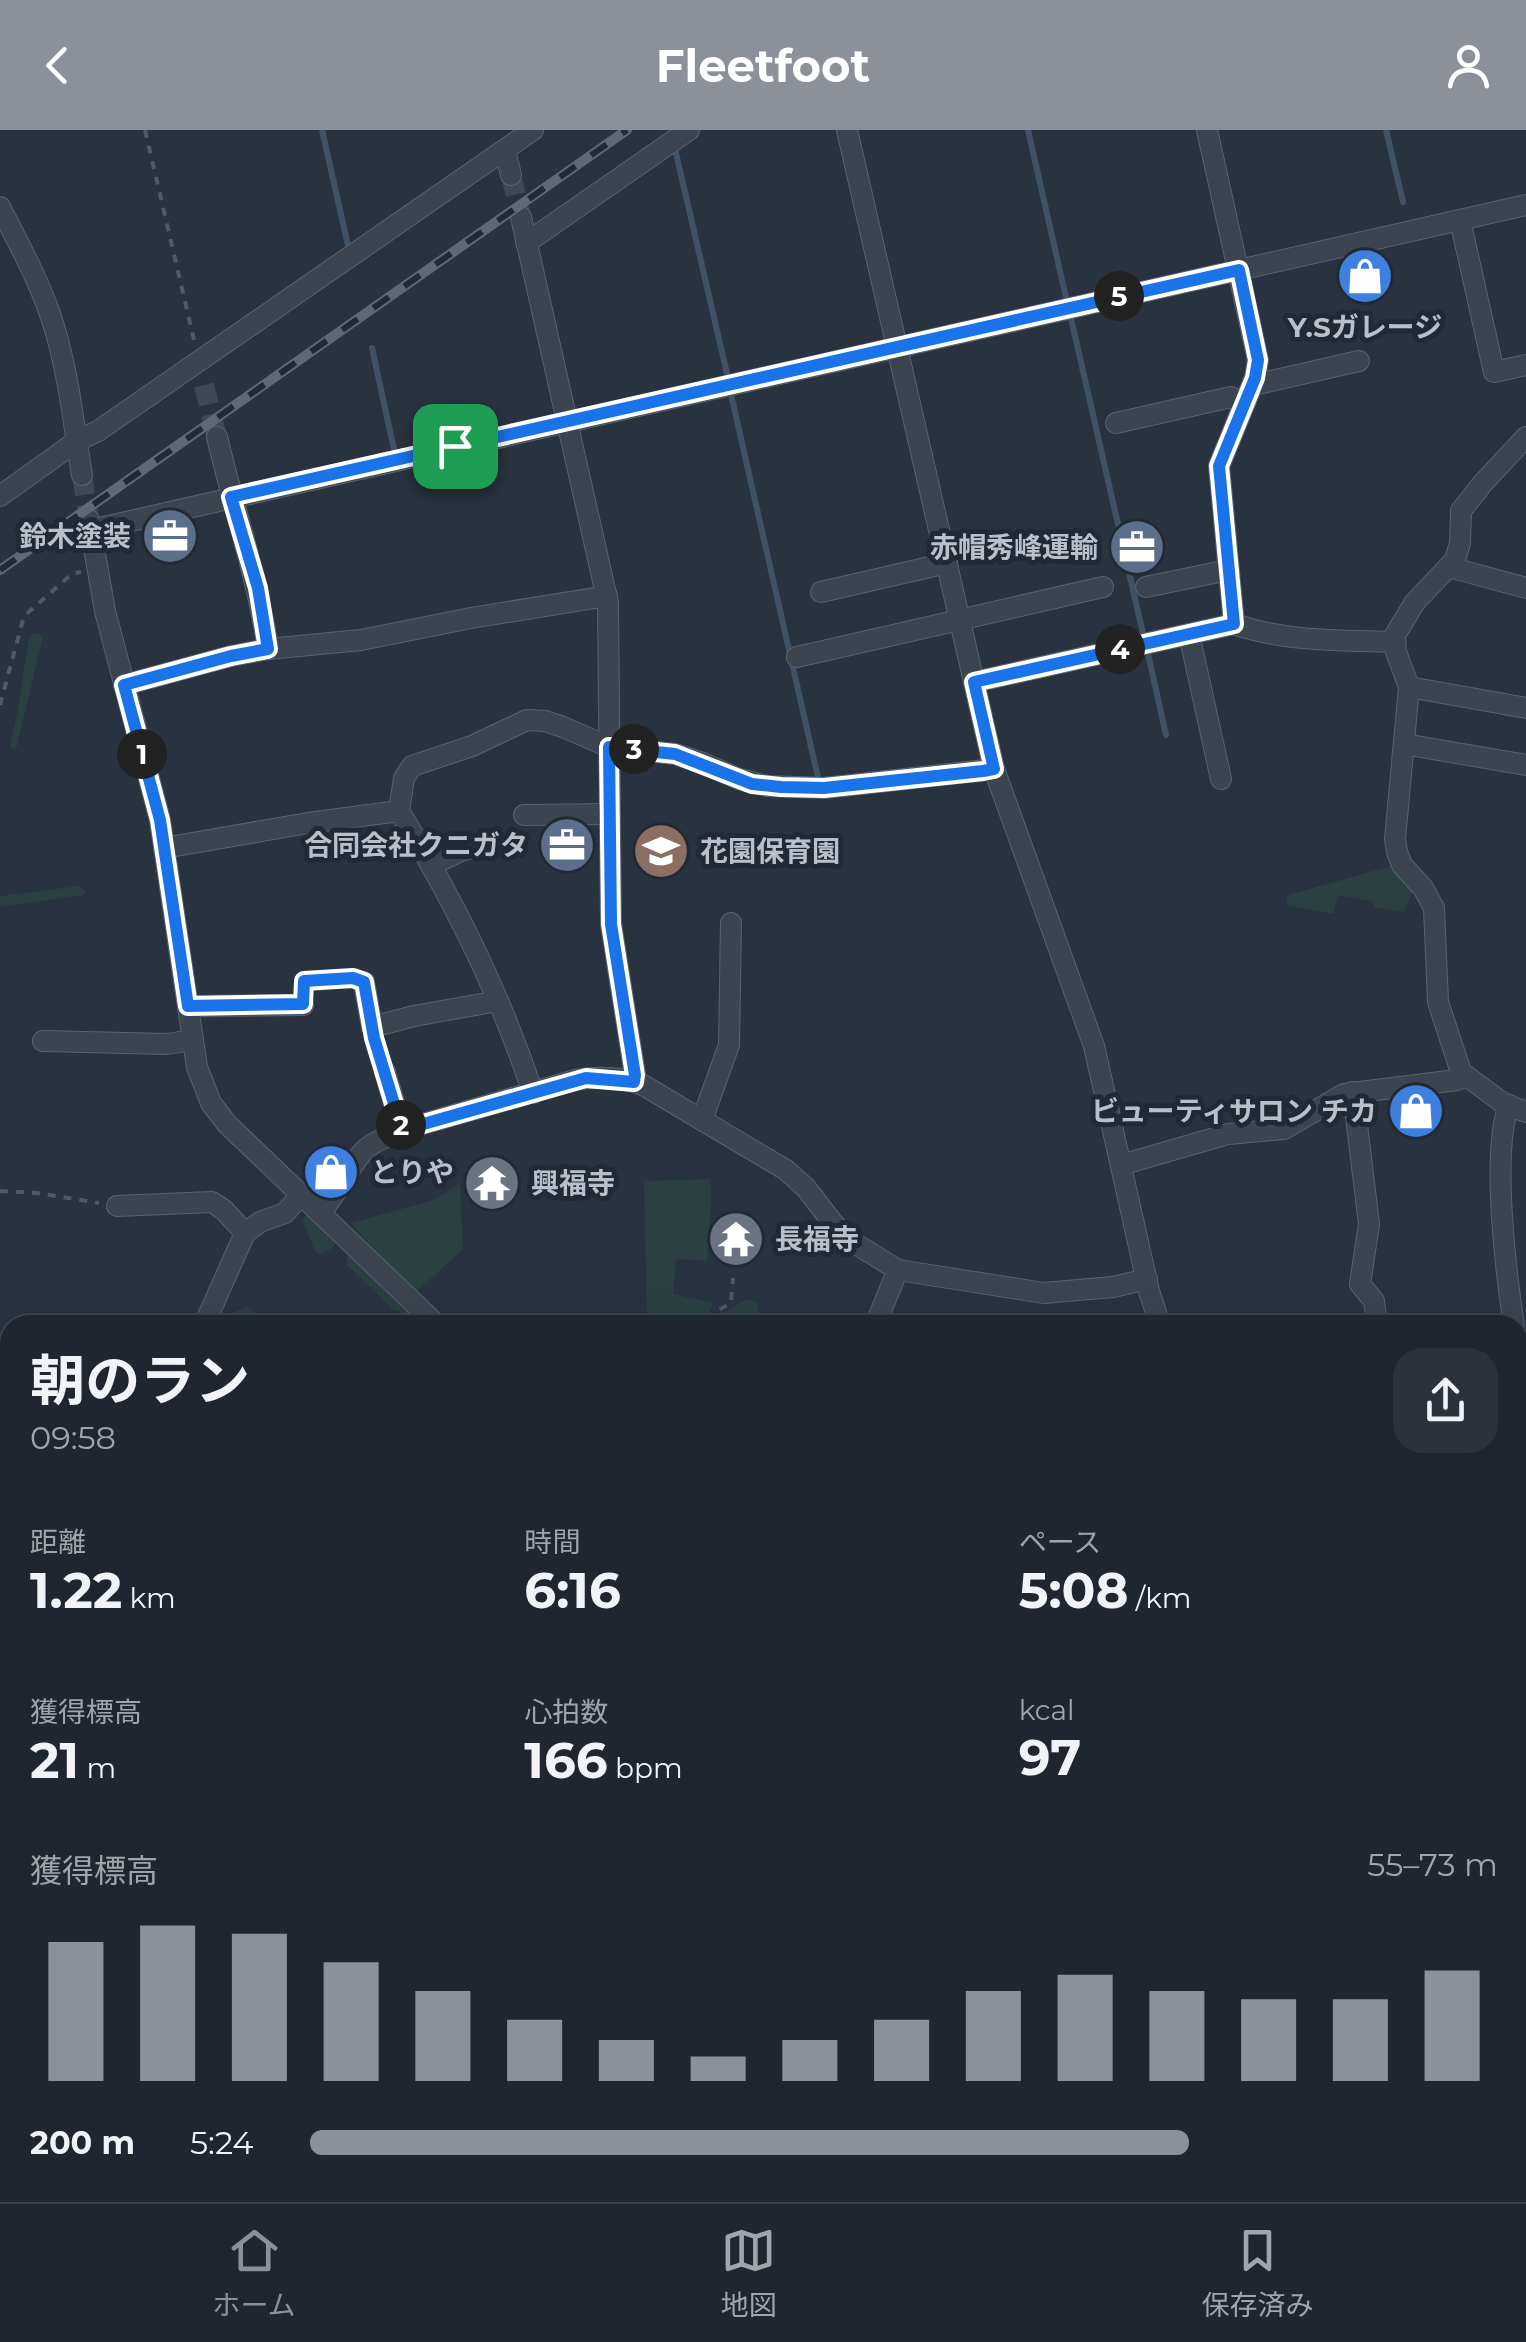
<!DOCTYPE html>
<html lang="ja">
<head>
<meta charset="utf-8">
<style>
  :root { --surface:#1f262f; --page:#2c323b; --text:#f1f3f6; --muted:#a1a5aa; --line:#3c434b; --accent:#8c9099 }
  body { margin:0; font-family:Montserrat,"Noto Sans JP",sans-serif; background:var(--page); color:var(--text); height:100vh; display:flex; flex-direction:column; font-size:38px; white-space:nowrap }
  * { box-sizing:border-box; margin:0 }
  p { font-size:32px; color:var(--muted) }
  .icon { flex:none; width:55px; height:55px; fill:none; stroke:currentColor; stroke-width:2; stroke-linecap:round; stroke-linejoin:round }
  .map { position:relative; flex:1; overflow:hidden }
  .sheet { position:absolute; left:0px; top:1185px; width:1528px; height:888px; display:flex; flex-direction:column; background:var(--surface); border-radius:30px 30px 0 0; box-shadow:0 10px 40px #0002,0 0 0 2px var(--line) }
  .sheet>* { flex:none }
  .pin { position:absolute; display:grid; place-items:center; width:85px; height:85px; color:#fff; margin:-42px; border-radius:20px; box-shadow:0 5px 15px #0006 }
  .km { position:absolute; width:50px; height:50px; margin:-25px; border-radius:50%; background:#222; color:#fff; font-size:28px; line-height:50px; text-align:center }
  .round { display:grid; place-items:center; flex:none; width:105px; height:105px; border-radius:30px; background:var(--page) }
  .summary { display:flex; align-items:center; justify-content:space-between; height:170px; padding:0 30px }
  h1 { font-size:55px; font-weight:700; line-height:75px }
  .stats { display:grid; grid-template-columns:repeat(3,1fr); gap:15px; height:170px; padding:10px 30px }
  .stats div { display:grid; align-content:center }
  .stats b { font-size:50px; font-weight:700 }
  .stats small { font-size:28px; font-weight:400 }
  .stats p { font-size:28px }
  .chart { height:280px; padding:20px 30px }
  .chart p { display:flex; justify-content:space-between }
  .chart svg { width:100%; height:180px; margin-top:10px; stroke:var(--accent); stroke-width:6 }
  ul { padding:0 30px; list-style:none; font-size:32px }
  li { display:grid; grid-template-columns:160px 120px 1fr; align-items:center; height:75px }
  li i { height:25px; border-radius:12px; background:var(--accent) }
  header { display:flex; justify-content:space-between; align-items:center; height:130px; padding:0 30px; background:var(--accent); color:#fff; font-size:45px; font-weight:700 }
  .dock { display:flex; justify-content:space-around; align-items:center; height:140px; border-top:2px solid var(--line); background:var(--surface); font-size:28px; color:var(--muted) }
  .dock a { display:grid; justify-items:center; gap:5px }
  .dock .active { color:var(--accent) }
  .map>svg:first-child { display:block }
  .green { fill:#2b4041 }
  .lines { fill:none; stroke-linecap:round; stroke-linejoin:round }
  .stream { stroke:#405267; stroke-width:6 }
  .minor-tunnel { stroke:#3f4854; stroke-width:20; stroke-dasharray:20 10; stroke-linecap:butt }
  .minor-casing { stroke:#5a636d; stroke-width:22 }
  .major-casing { stroke:#464e58; stroke-width:28 }
  .path { stroke:#4b5d5f; stroke-width:4; stroke-dasharray:8 8; stroke-linecap:butt }
  .minor { stroke:#3c454f; stroke-width:20 }
  .major { stroke:#5b646f; stroke-width:25 }
  .rail-casing { stroke:#5f6976; stroke-width:10 }
  .rail { stroke:#212a34; stroke-width:6; stroke-dasharray:19; stroke-linecap:butt }
  .route-casing { stroke:#fff; stroke-width:20 }
  .route { stroke:#1a73e8; stroke-width:12 }
  .labels { text-anchor:middle; dominant-baseline:central; stroke-width:10; stroke-linejoin:round; paint-order:stroke }
  .poi-label { font-size:28px; font-weight:bold; fill:#b9c0ca; stroke:#212a34; text-anchor:end }
</style>
</head>
<body>
<header><svg class="icon" aria-label="back" viewBox="0 0 24 24"><path d="M15 5l-7 7 7 7"/></svg>Fleetfoot<svg class="icon" aria-label="person" viewBox="0 0 24 24"><circle cx="12" cy="8" r="4"/><path d="M4 21q1-7 8-7t8 7"/></svg></header>
<div class="map">
<svg width="1526" height="2072" viewBox="0 0 1526 2072">
  <rect width="100%" height="100%" fill="#29333f"/>
  <g class="green">
    <path d="M37,503l5,3v5l-25,105 -2,3 -4,-1 -1,-3c10,-36 12,-70 19,-106l3,-5z"/>
    <path d="M1395,735l19,23 -10,24 -28,-4 -5,-7 -33,-6 -5,19 -47,-9 2,-10z"/>
    <path d="M79,756l7,5 -2,4 -84,12v-11z"/>
    <path d="M711,1049v26l-4,56 -31,-2 -3,35 40,9 -7,22h-23l-36,-11 -3,-133z"/>
    <path d="M460,1053l3,66 -47,43 -26,-25 -39,-44 83,-23z"/>
    <path d="M306,1085l4,1 25,26 -2,5 -12,8 -6,-4 -12,-29v-4z"/>
    <path d="M350,1126l4,2 70,67h-12l-7,-12 -11,-3 -47,-45 -1,-8z"/>
    <path d="M749,1169l8,4 2,7 -2,3 -11,2 -4,10h-13l-6,-4v-8l2,-2z"/>
    <path d="M247,1177l16,14 13,4h-52l6,-11z"/>
    <path d="M10,1256v39l-10,-2v-35z"/>
  </g>
  <g class="lines">
    <g class="stream">
      <path d="M322,0l27,120"/>
      <path d="M1028,0l39,172"/>
      <path d="M1386,0l17,72"/>
      <path d="M675,19l53,229"/>
      <path d="M1070,184l74,324"/>
      <path d="M372,218l23,106"/>
      <path d="M730,260l89,392"/>
      <path d="M1147,519l19,86"/>
      <path d="M0,1751h10"/>
    </g>
    <g class="minor-tunnel">
      <path d="M511,45l10,42"/>
      <path d="M204,255l13,52"/>
      <path d="M82,345l7,45"/>
    </g>
    <g class="minor-casing">
      <g id="minor">
        <path d="M847,0l147,639 100,277 55,245 11,34"/>
        <path d="M1207,0l51,230 -3,18 -36,88 15,158c52,18 106,16 161,18"/>
        <path d="M505,20l6,25"/>
        <path d="M0,77c18,35 37,70 50,107 18,52 23,107 32,161"/>
        <path d="M521,87l87,386 3,321 24,151 -1,7"/>
        <path d="M1460,90l34,152 32,-7"/>
        <path d="M526,113l163,-113"/>
        <path d="M1253,252l5,2 101,-23"/>
        <path d="M1116,293l115,-26 13,6"/>
        <path d="M217,307c17,72 40,139 51,212"/>
        <path d="M1526,307l-44,47 -21,27 -1,32 -5,17 -40,42 -20,33 1,17 13,35 -14,152 2,13 5,13 21,23 11,20 4,94 23,70 42,31 23,9"/>
        <path d="M0,366l77,-55 21,-10 435,-301"/>
        <path d="M89,390l16,91 55,209 37,247 14,36 16,21 210,201"/>
        <path d="M91,400l1435,-325"/>
        <path d="M1449,437l77,21"/>
        <path d="M1146,457l82,-17"/>
        <path d="M821,462l126,-29"/>
        <path d="M1189,504l32,145"/>
        <path d="M797,527l306,-70"/>
        <path d="M974,552l260,-58"/>
        <path d="M124,555l107,-29 37,-7 93,-9 110,-22 136,-22"/>
        <path d="M1409,557l117,21"/>
        <path d="M1404,614l122,21"/>
        <path d="M399,681l5,-33 8,-12 60,-20 55,-26 18,1 18,6 46,20 66,7 28,9 36,16 28,7 57,2 170,-19"/>
        <path d="M524,685l86,-1"/>
        <path d="M164,718l144,-25 91,-12c55,89 101,183 134,282"/>
        <path d="M431,735l30,-14 18,-5"/>
        <path d="M364,852l8,45 42,-11 84,-15"/>
        <path d="M188,876l115,-1"/>
        <path d="M43,911l124,3 26,-4"/>
        <path d="M385,942l17,58"/>
        <path d="M1353,962l16,132 -9,60 14,17 3,24"/>
        <path d="M1509,975c-18,46 -3,169 5,220"/>
        <path d="M702,990l27,-75 2,-122"/>
        <path d="M1121,1035l107,-31 56,-5 60,-35 113,-14 9,-4"/>
        <path d="M117,1076l95,-4 12,8 21,23"/>
        <path d="M320,1083c18,-19 30,-50 47,-65 10,-8 24,-13 35,-18l173,-50c21,-4 48,-3 68,5l143,85 20,18 27,35 18,18 47,29 146,23 69,-6 34,-8"/>
        <path d="M765,1194l9,1"/>
        <path d="M204,1195l41,-92 15,-11 25,-9 16,-18"/>
        <path d="M875,1195l23,-55"/>
        <path d="M1518,1216l8,52"/>
        <path d="M1518,1364l8,50"/>
        <path d="M0,1524l10,-12"/>
        <path d="M0,1664l10,-1"/>
        <path d="M1518,1950l8,-2"/>
        <path d="M633,2062l2,10"/>
        <path d="M1202,2062l11,10"/>
        <path d="M1503,2062l2,10"/>
        <path d="M327,2070l1,2"/>
      </g>
    </g>
    <g class="major-casing">
      <g id="major">
        <path d="M1518,1741l8,-5"/>
        <path d="M824,2072l20,-10"/>
      </g>
    </g>
    <g class="path">
      <path d="M145,0l49,210"/>
      <path d="M0,575l24,-89 49,-43 8,-1"/>
      <path d="M498,711l24,-6"/>
      <path d="M303,855v-4l42,-3"/>
      <path d="M0,1061l37,2 62,10"/>
      <path d="M721,1195l-2,-15 12,-7 2,-25"/>
      <path d="M0,2052l10,-21"/>
      <path d="M896,2062l3,10"/>
    </g>
    <use href="#minor" class="minor"/>
    <use href="#major" class="major"/>
    <g class="rail-casing">
      <g id="rail">
        <path d="M0,440l627,-440"/>
        <path d="M1518,1530l8,-6"/>
        <path d="M178,2072l37,-10"/>
        <path d="M220,2072l37,-10"/>
      </g>
    </g>
    <use href="#rail" class="rail"/>
  </g>
  <g class="lines">
    <g class="route-casing">
      <path id="route" d="M1239,140l19,90 -3,18 -36,88 15,158 -260,58 20,87 -11,2 -159,17 -43,-1 -29,-3 -77,-30 -66,-7 2,177 24,151 -1,7 -48,-4 -184,52 -28,-92 -10,-56 -11,-4 -49,3 -1,23 -115,2 -28,-186 -36,-135 107,-29 37,-7 -10,-61 -27,-91z"/>
    </g>
    <use href="#route" class="route"/>
  </g>
  <defs>
    <g id="shop-disc" transform="scale(2.875)"><circle r="9.5" fill="#3f7fe0" stroke="#212a34"/><path d="M-5-2.5h2.3a2.7 3.5 0 0 1 5.4 0H5L5.5 6h-11ZM-1.5-2.5h3a1.5 2.3 0 0 0-3 0Z" fill="#fff"/></g>
    <g id="office-disc" transform="scale(2.875)"><circle r="9.5" fill="#5c6f8a" stroke="#212a34"/><path d="M-6-3h4V-5.5h4V-3h4V5H-6ZM-1-4.5V-3h2v-1.5ZM-6 0V1H6V0Z" fill="#fff"/></g>
    <g id="school-disc" transform="scale(2.875)"><circle r="9.5" fill="#8d6e63" stroke="#212a34"/><path d="M0-5L7-2L0 1L-7-2ZM-4 1L0 2.5L4 1V4Q0 6-4 4Z" fill="#fff"/></g>
    <g id="temple-disc" transform="scale(2.875)"><circle r="9.5" fill="#6b7280" stroke="#212a34"/><path d="M0-6L5-2H3V0L6.5 2.5H4V6H1.5V3h-3V6H-4V2.5H-6.5L-3 0V-2H-5Z" fill="#fff"/></g>
  </defs>
  <g fill-rule="evenodd">
    <use href="#shop-disc" x="1365" y="146"/>
    <use href="#office-disc" x="170" y="406"/>
    <use href="#office-disc" x="1137" y="417"/>
    <use href="#office-disc" x="567" y="715"/>
    <use href="#school-disc" x="661" y="721"/>
    <use href="#shop-disc" x="1416" y="981"/>
    <use href="#shop-disc" x="331" y="1042"/>
    <use href="#temple-disc" x="492" y="1053"/>
    <use href="#temple-disc" x="736" y="1109"/>
  </g>
  <g class="labels">
    <g class="poi-label">
      <text x="1365" y="197" text-anchor="middle">Y.Sガレージ</text>
      <text x="131" y="406">鈴木塗装</text>
      <text x="1098" y="417">赤帽秀峰運輸</text>
      <text x="528" y="715">合同会社クニガタ</text>
      <text x="700" y="721" text-anchor="start">花園保育園</text>
      <text x="1377" y="981">ビューティサロン チカ</text>
      <text x="370" y="1042" text-anchor="start">とりや</text>
      <text x="531" y="1053" text-anchor="start">興福寺</text>
      <text x="775" y="1109" text-anchor="start">長福寺</text>
    </g>
  </g>
</svg>
<div class="pin" style="left:455px;top:316px;background:#1e9e55"><svg class="icon" aria-label="arrive" viewBox="0 0 24 24"><path d="M6 21V4h12l-3 4 3 4H6"/></svg></div>
<b class="km" style="left:142px;top:624px">1</b>
<b class="km" style="left:401px;top:995px">2</b>
<b class="km" style="left:634px;top:619px">3</b>
<b class="km" style="left:1120px;top:519px">4</b>
<b class="km" style="left:1119px;top:166px">5</b>
<section class="sheet">
<div class="summary"><div><h1>朝のラン</h1><p>09:58</p></div><a class="round"><svg class="icon" aria-label="share" viewBox="0 0 24 24"><path d="M12 15V3M7 8l5-5 5 5M5 13v7h14v-7"/></svg></a></div>
<div class="stats">
<div><p>距離</p><b>1.22<small> km</small></b></div>
<div><p>時間</p><b>6:16</b></div>
<div><p>ペース</p><b>5:08<small> /km</small></b></div>
</div>
<div class="stats">
<div><p>獲得標高</p><b>21<small> m</small></b></div>
<div><p>心拍数</p><b>166<small> bpm</small></b></div>
<div><p>kcal</p><b>97</b></div>
</div>
<div class="chart"><p><span>獲得標高</span>55–73 m</p>
<svg viewBox="0 0 160 44" preserveAspectRatio="none"><path d="M5 44V10M15 44V6M25 44V8M35 44V15M45 44V22M55 44V29M65 44V34M75 44V38M85 44V34M95 44V29M105 44V22M115 44V18M125 44V22M135 44V24M145 44V24M155 44V17"/></svg>
</div>
<ul>
<li><b>200 m</b>5:24<i style="width:74%"></i></li>
</ul>
</section>
</div>
<nav class="dock">
<a class="active"><svg class="icon" aria-label="home" viewBox="0 0 24 24"><path d="M3 11l9-7 9 7M6 9v11h12V9"/></svg>ホーム</a>
<a><svg class="icon" aria-label="map" viewBox="0 0 24 24"><path d="M3 6l6-2 6 2 6-2v14l-6 2-6-2-6 2zM9 4v14M15 6v14"/></svg>地図</a>
<a><svg class="icon" aria-label="saved" viewBox="0 0 24 24"><path d="M7 4h10v16l-5-4-5 4z"/></svg>保存済み</a>
</nav>
</body>
</html>
